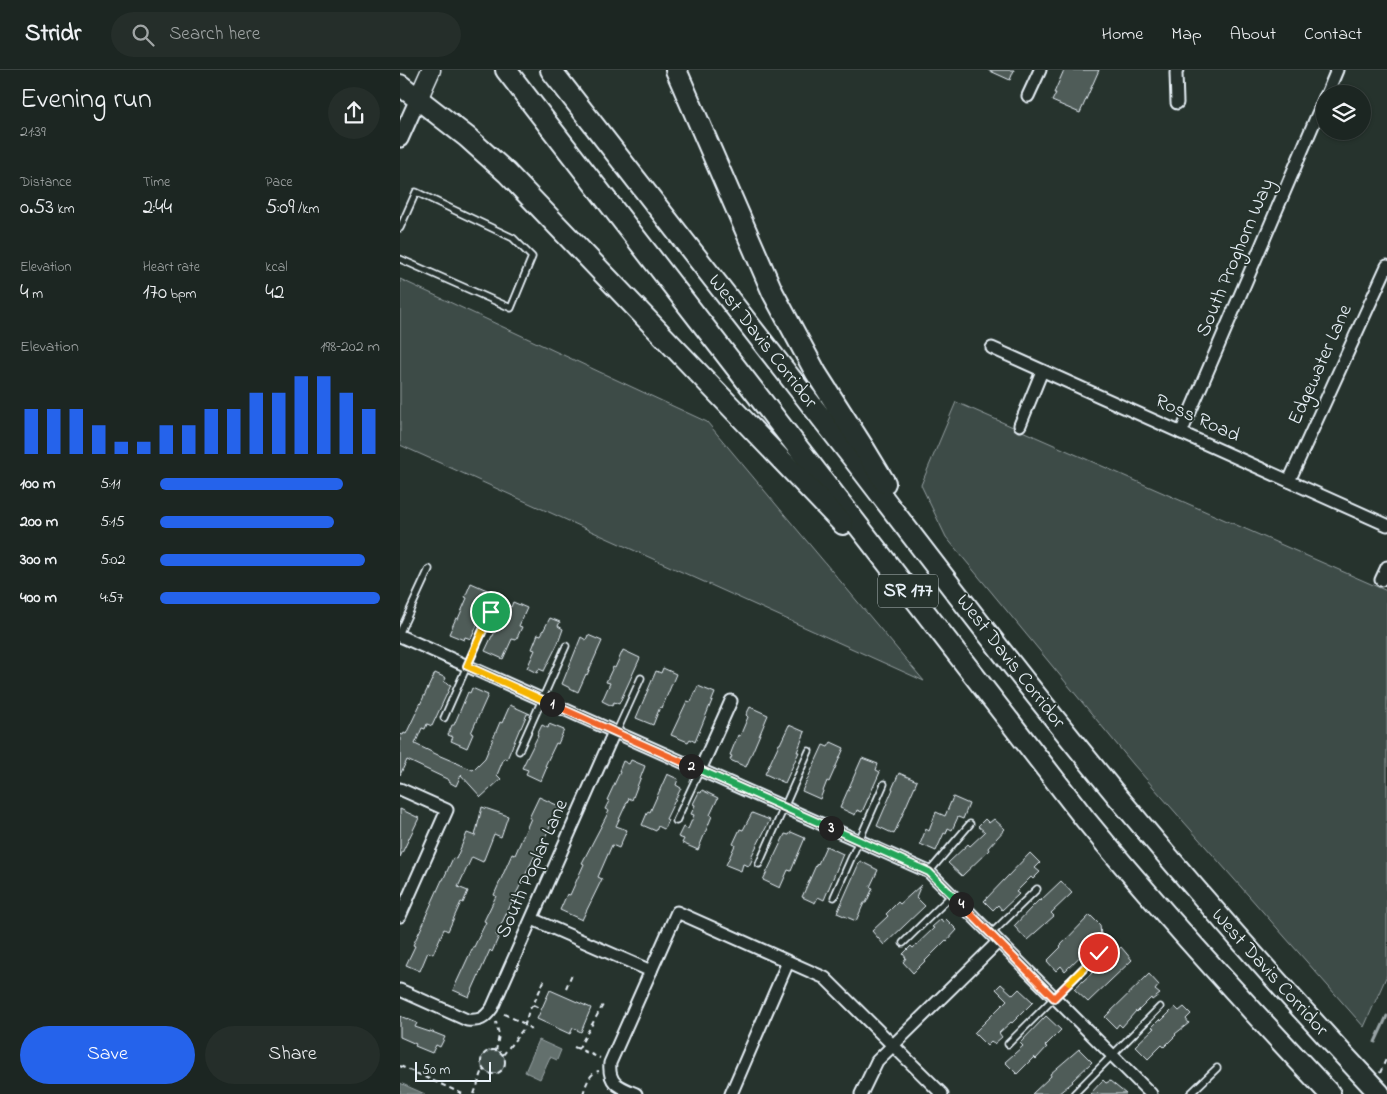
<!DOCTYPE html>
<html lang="en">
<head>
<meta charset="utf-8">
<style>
  :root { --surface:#1c2622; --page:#252e2a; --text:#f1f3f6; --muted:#a0a5a5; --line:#3a4340; --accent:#2563eb }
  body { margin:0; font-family:"Indie Flower",sans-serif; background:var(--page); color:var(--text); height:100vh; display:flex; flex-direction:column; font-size:19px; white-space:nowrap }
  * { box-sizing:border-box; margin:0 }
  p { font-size:16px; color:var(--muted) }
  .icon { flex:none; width:28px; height:28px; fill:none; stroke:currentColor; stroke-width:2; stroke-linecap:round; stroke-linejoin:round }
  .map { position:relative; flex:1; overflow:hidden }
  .details { display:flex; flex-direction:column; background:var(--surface); width:400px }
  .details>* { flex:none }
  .tools { position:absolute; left:916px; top:15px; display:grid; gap:10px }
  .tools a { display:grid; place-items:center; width:55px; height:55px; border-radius:50%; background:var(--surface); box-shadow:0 1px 4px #0004,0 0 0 1px var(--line); font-size:25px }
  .scale { position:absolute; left:15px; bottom:12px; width:76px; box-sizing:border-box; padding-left:5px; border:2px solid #e8f1f8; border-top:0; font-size:14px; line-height:18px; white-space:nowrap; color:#e8f1f8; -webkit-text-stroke:4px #26332d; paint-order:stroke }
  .pin { position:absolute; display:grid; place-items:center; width:42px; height:42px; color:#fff; margin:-21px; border:2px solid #fff; border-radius:50%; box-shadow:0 1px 5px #0007 }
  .km { position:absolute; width:25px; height:25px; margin:-12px; border-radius:50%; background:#222; color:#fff; font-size:14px; line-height:25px; text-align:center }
  .round { display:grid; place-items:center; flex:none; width:52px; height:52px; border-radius:26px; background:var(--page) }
  .overview { display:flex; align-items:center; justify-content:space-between; height:85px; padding:0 20px }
  h1 { font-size:28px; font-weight:600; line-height:38px }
  .stats { display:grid; grid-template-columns:repeat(3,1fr); gap:8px; height:85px; padding:5px 20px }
  .stats div { display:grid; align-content:center }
  .stats b { font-size:21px; font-weight:600 }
  .stats small { font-size:14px; font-weight:400 }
  .stats p { font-size:14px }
  .chart { height:140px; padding:10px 20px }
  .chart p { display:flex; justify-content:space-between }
  .chart svg { width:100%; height:90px; margin-top:5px; stroke:var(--accent); stroke-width:6 }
  .action { display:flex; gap:10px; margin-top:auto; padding:10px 20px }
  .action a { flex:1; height:58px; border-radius:30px; background:var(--accent); color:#fff; font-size:20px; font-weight:600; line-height:58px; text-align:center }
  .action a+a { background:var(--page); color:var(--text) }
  ul { padding:0 20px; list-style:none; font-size:16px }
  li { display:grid; grid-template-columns:80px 60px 1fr; align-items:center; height:38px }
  li i { height:12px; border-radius:6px; background:var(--accent) }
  header { display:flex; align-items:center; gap:30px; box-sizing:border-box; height:70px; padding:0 25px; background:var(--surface); border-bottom:1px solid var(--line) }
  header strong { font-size:24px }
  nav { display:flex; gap:28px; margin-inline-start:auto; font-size:18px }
  .search { width:350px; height:45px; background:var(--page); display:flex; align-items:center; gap:12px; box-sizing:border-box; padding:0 18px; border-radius:28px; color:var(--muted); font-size:19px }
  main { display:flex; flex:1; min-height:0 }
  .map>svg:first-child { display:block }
  .green { fill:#3e4b47; stroke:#939ea0 }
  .water { fill:#636f6d; stroke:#98a3a5 }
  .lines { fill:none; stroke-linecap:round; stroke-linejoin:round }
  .stream { stroke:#98a3a5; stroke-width:3 }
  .building { fill:#505c59; stroke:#e8f1f8 }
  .lane-casing { stroke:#e8f1f8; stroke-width:9 }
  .street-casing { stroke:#e8f1f8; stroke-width:15 }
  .secondary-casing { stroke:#e8f1f8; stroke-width:19 }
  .primary-casing { stroke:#e8f1f8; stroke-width:21 }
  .highway-casing { stroke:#e8f1f8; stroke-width:24 }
  .path { stroke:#e8f1f8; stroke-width:2; stroke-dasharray:5 4; stroke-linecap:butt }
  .lane { stroke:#26332d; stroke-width:5.5 }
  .street { stroke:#26332d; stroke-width:11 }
  .secondary { stroke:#26332d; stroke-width:15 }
  .primary { stroke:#26332d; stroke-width:18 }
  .highway { stroke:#26332d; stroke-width:20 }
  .split-1-casing { stroke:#fff; stroke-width:10 }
  .split-2-casing { stroke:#fff; stroke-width:10 }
  .split-3-casing { stroke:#fff; stroke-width:10 }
  .split-4-casing { stroke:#fff; stroke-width:10 }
  .split-5-casing { stroke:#fff; stroke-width:10 }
  .split-6-casing { stroke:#fff; stroke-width:10 }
  .split-1 { stroke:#f5b400; stroke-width:6 }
  .split-2 { stroke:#f0652b; stroke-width:6 }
  .split-3 { stroke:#22a559; stroke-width:6 }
  .split-4 { stroke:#22a559; stroke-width:6 }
  .split-5 { stroke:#f0652b; stroke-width:6 }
  .split-6 { stroke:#f5b400; stroke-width:6 }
  .labels { text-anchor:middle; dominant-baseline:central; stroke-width:4; stroke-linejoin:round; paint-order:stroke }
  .shield { fill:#26332d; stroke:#aeb8bb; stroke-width:1 }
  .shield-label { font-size:19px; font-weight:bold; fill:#e8f1f8 }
  .street-label { font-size:20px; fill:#e8f1f8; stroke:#26332d }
</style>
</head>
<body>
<header>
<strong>Stridr</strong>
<div class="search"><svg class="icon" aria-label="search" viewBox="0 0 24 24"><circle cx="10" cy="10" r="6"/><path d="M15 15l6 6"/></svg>Search here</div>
<nav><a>Home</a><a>Map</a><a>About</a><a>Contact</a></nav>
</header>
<main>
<section class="details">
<div class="overview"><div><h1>Evening run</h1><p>21:39</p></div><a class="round"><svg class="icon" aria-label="share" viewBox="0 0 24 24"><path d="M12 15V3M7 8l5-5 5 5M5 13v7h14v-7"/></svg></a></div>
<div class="stats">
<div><p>Distance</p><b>0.53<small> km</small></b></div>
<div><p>Time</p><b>2:44</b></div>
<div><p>Pace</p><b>5:09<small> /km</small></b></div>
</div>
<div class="stats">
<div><p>Elevation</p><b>4<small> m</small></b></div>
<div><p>Heart rate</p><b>170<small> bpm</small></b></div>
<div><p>kcal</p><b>42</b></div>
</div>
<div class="chart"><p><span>Elevation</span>198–202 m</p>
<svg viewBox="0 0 160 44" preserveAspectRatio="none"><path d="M5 44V22M15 44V22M25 44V22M35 44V30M45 44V38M55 44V38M65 44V30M75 44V30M85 44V22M95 44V22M105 44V14M115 44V14M125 44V6M135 44V6M145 44V14M155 44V22"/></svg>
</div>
<ul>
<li><b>100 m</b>5:11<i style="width:83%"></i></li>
<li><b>200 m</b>5:15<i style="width:79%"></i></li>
<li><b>300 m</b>5:02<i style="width:93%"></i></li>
<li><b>400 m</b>4:57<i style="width:100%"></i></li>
</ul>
<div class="action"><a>Save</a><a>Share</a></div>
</section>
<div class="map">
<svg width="987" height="1024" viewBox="0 0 987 1024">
  <rect width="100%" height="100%" fill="#26332d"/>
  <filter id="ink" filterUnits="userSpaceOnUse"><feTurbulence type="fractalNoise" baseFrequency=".02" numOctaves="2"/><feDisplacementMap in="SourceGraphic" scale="10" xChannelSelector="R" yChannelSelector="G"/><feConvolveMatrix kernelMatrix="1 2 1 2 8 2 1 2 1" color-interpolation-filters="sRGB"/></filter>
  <g filter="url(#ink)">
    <g class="green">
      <path d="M0,209l307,143 217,259 -524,-236z"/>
      <path d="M556,332l431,189v384l-23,52 -231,-263 -187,-227 -25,-52z"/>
      <circle cx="93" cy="992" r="12"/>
    </g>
    <g class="water">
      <path d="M139,970l22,10 -4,10 -7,-3 -10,22 -15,-7z"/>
      <path d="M0,1013l25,11h-25z"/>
    </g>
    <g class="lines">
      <path class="stream" d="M975,972l12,-26"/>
    </g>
    <g class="building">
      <path d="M588,0h26l-4,10z"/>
      <path d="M664,0h35l-19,43 -28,-12 4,-8h-2z"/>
      <path d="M71,513l16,7 -2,3 5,3 -19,43 -6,-2 -1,3 -15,-6 7,-16 2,1 9,-21 -2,-1z"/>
      <path d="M113,532l14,6 -8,18 3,1 -6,13 -4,-1 -9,20 -18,-8 7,-15h1l13,-32 5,3z"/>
      <path d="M150,548l10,4 -2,4 5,3 -5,14 -14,28 -5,-2 -2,4 -10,-5 8,-18 -3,-1 6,-15 3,1z"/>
      <path d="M188,565l14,6 -15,34 -1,-1 -8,18 -16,-8 19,-47 5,3z"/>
      <path d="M223,580l17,8 -21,46 -5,-2 -2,4 -10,-5 8,-18 -4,-1 7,-15 2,1z"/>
      <path d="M263,598l13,6 -14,34 -2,-1 -7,18 -17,-7 20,-47 5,2z"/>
      <path d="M35,603l11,5 -2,4 7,3 -19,41 -5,-2 -2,5 -3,-1 -7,16 23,11 35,15 12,-12 15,-36 2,1 8,-18 20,9h-3l-6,14h-1l-13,31 -3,-1 -7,17 4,4 -20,18 -20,-22 -5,11 -7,-4v-2l-42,-20 -7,15v-41l3,1 1,-2 2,1z"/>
      <path d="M298,616l17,7 -20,49 -5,-3 -2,3 -17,-7 16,-34 4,1z"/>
      <path d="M72,618l16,7 -17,38 2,1 -6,14 -16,-7 2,-4 -5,-2 4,-10h2l14,-33 2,1z"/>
      <path d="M350,637l18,8 -22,52 -16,-7 2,-4 -2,-1 8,-20 2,1 8,-19 -2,-2z"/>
      <path d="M149,654l15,6 -6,14 -2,-1 -11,23 2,1 -6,14 -15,-7 2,-4 -6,-2 16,-32 -1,-1 5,-10 6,3z"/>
      <path d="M389,655l16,7 -8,20h2l-14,31 -20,-9 14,-30h1z"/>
      <path d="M431,672l13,6 -15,34 -2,-1 -7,18 -18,-8 21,-46 5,2z"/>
      <path d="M462,688l16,6 -2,6 4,2 -18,40 -5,-2 -2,5 -15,-7z"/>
      <path d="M231,690l14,6 -13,34 -3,-2 -13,28 11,4 -8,18 -7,-3 -14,32 4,2 -20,41 -22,-10 7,-16 3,1 14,-31 -2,-1 27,-52 -4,-2 4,-8 -2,-1 13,-28 -1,-1 4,-10 6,3z"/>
      <path d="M499,703l18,8 -23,53 -17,-8 16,-37h-1z"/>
      <path d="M267,704l11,5 -2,6 5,3 -15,31 2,1 -4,9 -6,-3 -2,5 -14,-6 6,-14 2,1z"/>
      <path d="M302,720l16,8 -8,17 2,1 -14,34 -16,-7 2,-4 -6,-2 5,-10 5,2 6,-14 -3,-1 4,-9 -2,-1 6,-12 2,1z"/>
      <path d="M139,727l20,9 -21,48 -2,-1 -40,82 3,1 -7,16 -2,-2 -21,47 -16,-7 19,-41h1l13,-27 -2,-1 12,-25 -2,-1 18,-41 3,1 16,-37h-2z"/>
      <path d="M553,727l16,7 -6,15 -5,-2 -6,13 -4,-2 -2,6 -2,-1 -8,18 -16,-7 6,-15 3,2 7,-19 9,4z"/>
      <path d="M82,737l26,9 -7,21 -7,-3 -11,28 -11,-5 -14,30 10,4 -5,12 -2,-1 -13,29 -4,-2 -11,25 -5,-2 -8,19 -14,-6 9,-19 -2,-1 12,-25h-1l18,-40h1l10,-22 3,1 11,-26 8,3z"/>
      <path d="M0,739l19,9 -19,39z"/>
      <path d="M352,743l18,7 -19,37 2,1 -4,8 -6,-2 -2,7 -15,-6 9,-20 -2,-1 7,-15 3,1z"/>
      <path d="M585,749l4,4 5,-4 11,10 -17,19 1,2 -27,26 -14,-13 20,-19 2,2 15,-14 -7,-6z"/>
      <path d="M391,762l14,6 -14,33 -3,-1 -8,18 -17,-8 22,-46 4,1z"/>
      <path d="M426,776l17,8 -19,46 -6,-3 -3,6 -13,-6 15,-34 1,1z"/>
      <path d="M630,783l10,10 -5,5 5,4 -7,7 -2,-2 -15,15 3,2 -17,16 -4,-5 -5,5 -9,-9z"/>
      <path d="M460,791l18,9 -8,17 3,1 -7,15h-2l-8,18 -19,-8z"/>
      <path d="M661,811l11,12 -21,20 3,3 -27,24 -13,-14 17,-18 8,-8 1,1z"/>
      <path d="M521,815l-5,12 9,9 -41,39 -12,-14 16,-15 -2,-2 12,-12 2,2z"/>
      <path d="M690,845l10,10 1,11 -36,35 -4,-5 -5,5 -9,-10 14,-14 -1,-1z"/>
      <path d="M541,849l2,3 3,-3 11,11 -10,11 -1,-1 -33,33 -10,-11 3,-4 -3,-4 8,-8 2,2 21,-20 -2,-1z"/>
      <path d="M721,877l11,13 -44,42 -14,-13z"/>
      <path d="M749,904l10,11 -4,5 5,4 -8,6 -1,-2 -14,14 -1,-1 -14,16 -3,-3 -3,4 -11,-11z"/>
      <path d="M601,914l12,11 6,-6 14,13 -21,21 -1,-1 -12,11 3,4 -8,7 -2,-3 -5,5 -13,-13 33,-33 -11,-11z"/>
      <path d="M150,920l41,18 -10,24 -8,-4 -3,6 -33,-15z"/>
      <path d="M775,937l4,4 5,-4 7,7 -5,5 3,4 -14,11 1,1 -12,12 -2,-2 -14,14 -13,-13 19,-18 -2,-1 8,-8 1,2z"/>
      <path d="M0,946l17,7 -2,4 15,5v-1l15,6 -5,10 -4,-2 -4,8 -17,-7 1,-2 -16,-7z"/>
      <path d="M646,946l15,14 -16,16 2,1 -11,12 -2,-2 -17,17 -12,-12 18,-16 -3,-3z"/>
      <path d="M679,979l13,13 -20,19 1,1 -15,12h-26l19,-18 -1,-2z"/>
      <path d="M703,1010l3,3 4,-2 16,13h-36z"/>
    </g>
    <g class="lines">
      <g class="lane-casing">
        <g id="lane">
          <path d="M0,158l16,-36 97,46 19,19 -21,51 -111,-49"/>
          <path d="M0,562l29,-63"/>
          <path d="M44,648l47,-106"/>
          <path d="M216,663l25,-55"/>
          <path d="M119,681l47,-105"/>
          <path d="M276,751l24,-51"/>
          <path d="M359,794l50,-113"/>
          <path d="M529,802l41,-48"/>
          <path d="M434,827l50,-113"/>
          <path d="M591,864l46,-45"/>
          <path d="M503,873l49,-48"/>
          <path d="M608,974l91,-91"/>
          <path d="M674,1024l86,-87"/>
          <path d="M790,1024l27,-26"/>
        </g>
      </g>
      <g class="street-casing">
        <g id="street">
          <path d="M777,0l-1,3 1,30"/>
          <path d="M927,24l10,-24"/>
          <path d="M628,26l12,-26"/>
          <path d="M592,278l395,177"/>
          <path d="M620,355l22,-54"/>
          <path d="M781,363l144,-336"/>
          <path d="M889,411l98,-215"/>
          <path d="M981,510l6,-13"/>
          <path d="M0,566l529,236 222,222"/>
          <path d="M300,700l31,-69"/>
          <path d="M0,719l47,21 -47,106"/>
          <path d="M132,849l119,52"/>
          <path d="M0,920l67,30c13,1 17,-1 25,-12l122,-276"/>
          <path d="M236,1024c-17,-7 -28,-10 -26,-31l67,-151 148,66 117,116"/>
          <path d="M331,1024l57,-132"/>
          <path d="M461,1024l16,-33 121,-119"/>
        </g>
      </g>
      <g class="secondary-casing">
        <path id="secondary" d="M0,69l18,-40"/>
      </g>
      <g class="primary-casing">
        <path id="primary" d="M18,29l13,-29"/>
      </g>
      <g class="highway-casing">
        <g id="highway">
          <path d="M106,0l579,749c78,95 161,186 245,275"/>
          <path d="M151,0c100,129 201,257 301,387 87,114 174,228 265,339 85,102 172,201 263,298"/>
          <path d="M276,0l97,223 43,80 49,77 20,33"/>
          <path d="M0,15l67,52 40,36 336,351"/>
        </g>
      </g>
      <g class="path">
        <path d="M166,918l6,-14"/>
        <path d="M133,935l8,4"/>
        <path d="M104,944l21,10 7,6"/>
        <path d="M174,977l26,11"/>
        <path d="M178,979l25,-44"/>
        <circle cx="93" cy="992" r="12"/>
        <path d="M96,981l3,-16 -3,-13"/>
        <path d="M103,985l21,-27 5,-18 4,-5 12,-26"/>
        <path d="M0,996l63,28"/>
        <path d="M980,1003l7,-16"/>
        <path d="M74,1024l9,-24"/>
        <path d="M183,1024c3,-9 6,-21 16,-23"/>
      </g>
      <use href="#lane" class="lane"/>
      <use href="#street" class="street"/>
      <use href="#secondary" class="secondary"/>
      <use href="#primary" class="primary"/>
      <use href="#highway" class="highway"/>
    </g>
  </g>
  <g class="lines" filter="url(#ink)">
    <g class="split-1-casing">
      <path id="split-1" d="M91,542l-24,54 85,38"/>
    </g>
    <g class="split-2-casing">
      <path id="split-2" d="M152,634l139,62"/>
    </g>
    <g class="split-3-casing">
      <path id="split-3" d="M291,696l140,62"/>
    </g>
    <g class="split-4-casing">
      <path id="split-4" d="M431,758l98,44 32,32"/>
    </g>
    <g class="split-5-casing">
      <path id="split-5" d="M561,834l93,94 15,-15"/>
    </g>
    <g class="split-6-casing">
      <path id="split-6" d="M669,913l30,-30"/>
    </g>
    <use href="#split-1" class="split-1"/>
    <use href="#split-2" class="split-2"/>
    <use href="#split-3" class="split-3"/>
    <use href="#split-4" class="split-4"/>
    <use href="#split-5" class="split-5"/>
    <use href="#split-6" class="split-6"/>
  </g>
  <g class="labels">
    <rect class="shield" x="478" y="504.5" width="60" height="33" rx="4"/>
    <g class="shield-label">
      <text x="508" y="521">SR 177</text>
    </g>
    <g class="street-label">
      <text transform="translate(836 188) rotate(-67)">South Proghorn Way</text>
      <text transform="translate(362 272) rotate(52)">West Davis Corridor</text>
      <text transform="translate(921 295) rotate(-66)">Edgewater Lane</text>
      <text transform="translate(797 349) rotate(24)">Ross Road</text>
      <text transform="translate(610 592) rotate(52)">West Davis Corridor</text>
      <text transform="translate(133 799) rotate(-66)">South Poplar Lane</text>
      <text transform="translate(869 903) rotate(48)">West Davis Corridor</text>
    </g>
  </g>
</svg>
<div class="tools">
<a><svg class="icon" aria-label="layers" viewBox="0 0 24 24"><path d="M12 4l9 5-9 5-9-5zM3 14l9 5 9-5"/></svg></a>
</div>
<div class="scale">50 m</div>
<div class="pin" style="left:91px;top:542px;background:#1e9e55"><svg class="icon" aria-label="arrive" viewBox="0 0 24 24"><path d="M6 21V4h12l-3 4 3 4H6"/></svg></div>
<div class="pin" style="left:699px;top:883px;background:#d93025"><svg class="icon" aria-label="check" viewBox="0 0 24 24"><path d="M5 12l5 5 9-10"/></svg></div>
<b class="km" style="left:152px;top:634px">1</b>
<b class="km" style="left:291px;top:696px">2</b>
<b class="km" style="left:431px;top:758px">3</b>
<b class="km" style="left:561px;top:834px">4</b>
</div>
</main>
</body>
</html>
